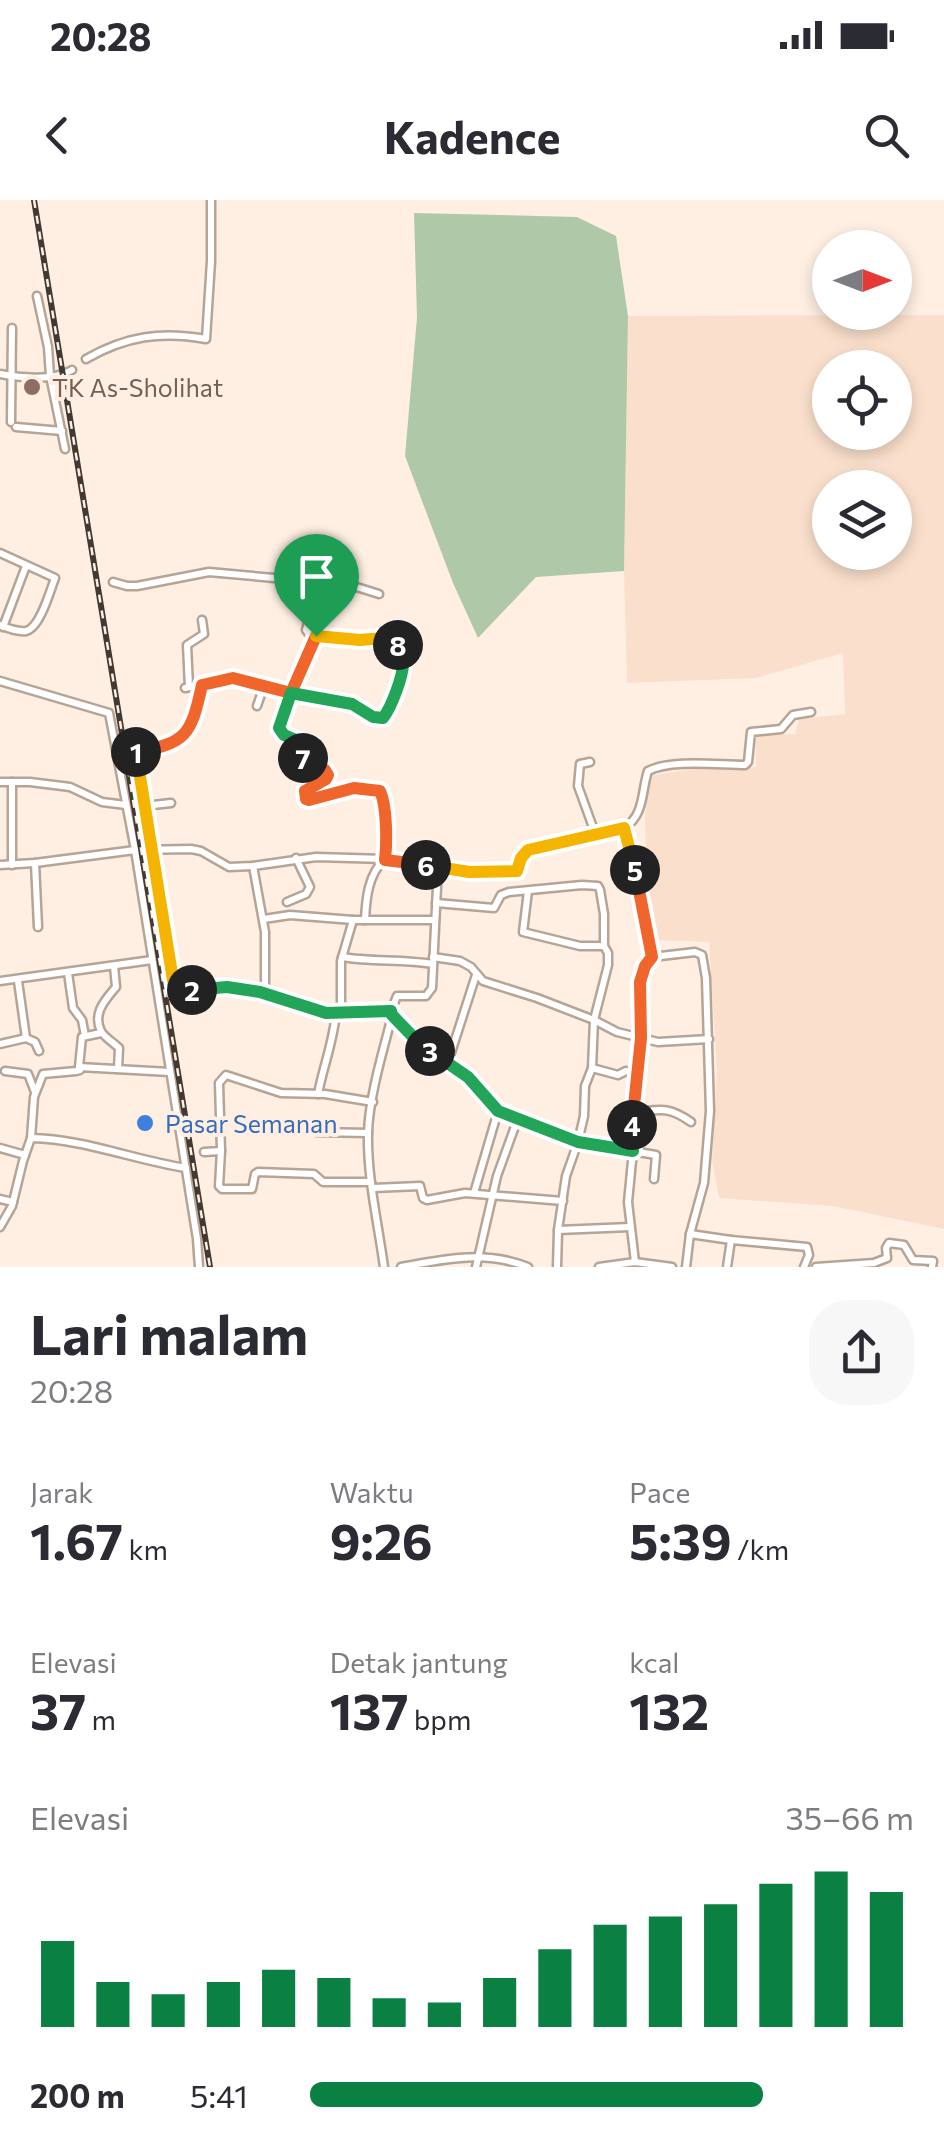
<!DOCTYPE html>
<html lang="id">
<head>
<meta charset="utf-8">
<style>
  :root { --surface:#fff; --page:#f7f7f7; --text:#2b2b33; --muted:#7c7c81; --accent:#0b8043 }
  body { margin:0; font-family:Commissioner,sans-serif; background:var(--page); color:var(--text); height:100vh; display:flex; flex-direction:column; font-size:38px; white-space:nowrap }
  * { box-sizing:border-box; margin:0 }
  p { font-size:32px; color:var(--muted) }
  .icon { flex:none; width:55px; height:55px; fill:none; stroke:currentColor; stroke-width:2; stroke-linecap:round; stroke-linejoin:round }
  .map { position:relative; height:1067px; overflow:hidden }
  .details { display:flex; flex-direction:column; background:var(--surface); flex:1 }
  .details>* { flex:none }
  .needle { width:65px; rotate:90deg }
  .controls { position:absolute; left:812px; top:30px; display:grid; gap:20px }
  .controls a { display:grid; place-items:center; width:100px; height:100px; border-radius:50%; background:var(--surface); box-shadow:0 5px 15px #0003; font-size:50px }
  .pin { position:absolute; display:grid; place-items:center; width:85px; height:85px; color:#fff; margin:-102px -42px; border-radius:50% 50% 50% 0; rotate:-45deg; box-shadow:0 0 10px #0007 }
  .pin .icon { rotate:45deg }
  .km { position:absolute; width:50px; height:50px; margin:-25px; border-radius:50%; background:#222; color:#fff; font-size:28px; line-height:50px; text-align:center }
  .round { display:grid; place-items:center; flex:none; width:105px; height:105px; border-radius:40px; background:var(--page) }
  .headline { display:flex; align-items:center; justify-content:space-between; height:170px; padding:0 30px }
  h1 { font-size:55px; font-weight:700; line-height:75px }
  .stats { display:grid; grid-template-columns:repeat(3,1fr); gap:15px; height:170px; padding:10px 30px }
  .stats div { display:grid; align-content:center }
  .stats b { font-size:50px; font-weight:700 }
  .stats small { font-size:28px; font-weight:400 }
  .stats p { font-size:28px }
  .chart { height:280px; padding:20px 30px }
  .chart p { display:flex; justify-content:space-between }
  .chart svg { width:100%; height:180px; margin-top:10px; stroke:var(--accent); stroke-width:6 }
  ul { padding:0 30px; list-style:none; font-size:32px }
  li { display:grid; grid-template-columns:160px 120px 1fr; align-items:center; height:75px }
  li i { height:25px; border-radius:12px; background:var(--accent) }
  .status { display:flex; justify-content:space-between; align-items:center; height:70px; padding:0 50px; background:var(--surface); direction:ltr }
  .status svg { height:28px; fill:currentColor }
  header { display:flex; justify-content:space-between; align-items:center; height:130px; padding:0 30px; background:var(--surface); font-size:45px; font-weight:700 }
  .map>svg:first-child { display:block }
  .built { fill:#fae0cc; fill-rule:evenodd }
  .forest { fill:#afc9a8 }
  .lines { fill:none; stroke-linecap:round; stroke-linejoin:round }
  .minor-casing { stroke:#b6a496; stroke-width:11 }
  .minor { stroke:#fff; stroke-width:6 }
  .rail-casing { stroke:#423933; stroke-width:6 }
  .rail { stroke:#feefe2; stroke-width:2.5; stroke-dasharray:8; stroke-linecap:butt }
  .split-1-casing { stroke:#fff; stroke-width:20 }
  .split-2-casing { stroke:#fff; stroke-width:20 }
  .split-3-casing { stroke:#fff; stroke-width:20 }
  .split-4-casing { stroke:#fff; stroke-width:20 }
  .split-5-casing { stroke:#fff; stroke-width:20 }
  .split-6-casing { stroke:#fff; stroke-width:20 }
  .split-7-casing { stroke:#fff; stroke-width:20 }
  .split-8-casing { stroke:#fff; stroke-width:20 }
  .split-9-casing { stroke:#fff; stroke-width:20 }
  .split-1 { stroke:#f0652b; stroke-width:12 }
  .split-2 { stroke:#f5b400; stroke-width:12 }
  .split-3 { stroke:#22a559; stroke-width:12 }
  .split-4 { stroke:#22a559; stroke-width:12 }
  .split-5 { stroke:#f0652b; stroke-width:12 }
  .split-6 { stroke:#f5b400; stroke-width:12 }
  .split-7 { stroke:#f0652b; stroke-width:12 }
  .split-8 { stroke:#22a559; stroke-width:12 }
  .split-9 { stroke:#f5b400; stroke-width:12 }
  .education-dot { fill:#8d6e63; stroke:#feefe2; stroke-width:4 }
  .shop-dot { fill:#3f7fe0; stroke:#feefe2; stroke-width:4 }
  .labels { text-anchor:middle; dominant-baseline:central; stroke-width:8; stroke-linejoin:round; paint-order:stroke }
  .education-label { font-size:25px; fill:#785e54; stroke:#feefe2; text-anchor:start }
  .shop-label { font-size:25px; fill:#366cbe; stroke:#feefe2; text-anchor:start }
</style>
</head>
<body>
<div class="status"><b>20:28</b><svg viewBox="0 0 49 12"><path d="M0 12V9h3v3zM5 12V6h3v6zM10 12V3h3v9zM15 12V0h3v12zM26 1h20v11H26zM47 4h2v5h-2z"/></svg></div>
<header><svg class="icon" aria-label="back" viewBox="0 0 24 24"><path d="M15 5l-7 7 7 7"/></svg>Kadence<svg class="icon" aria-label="search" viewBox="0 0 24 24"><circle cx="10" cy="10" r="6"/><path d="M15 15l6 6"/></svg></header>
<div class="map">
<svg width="944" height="1067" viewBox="0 0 944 1067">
  <rect width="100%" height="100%" fill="#feefe2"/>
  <path class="built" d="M944,115v914l-111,-23 -114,-8 -7,-37 5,-91 -8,-128 -54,-2 -8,-39 -2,-83 4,-42 49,-8 58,-1v-32l39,-1 4,-15 46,-5 -2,-61 -87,25 -129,5 -3,-112 4,-255zM830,168h65v64h-65zM830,288h65v64h-65z"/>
  <path class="forest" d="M414,13l163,4 39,19 12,80 -4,255 -88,6 -58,61 -25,-55 -48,-127 12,-139z"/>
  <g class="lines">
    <g class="minor-casing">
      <g id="minor">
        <path d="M37,96l11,51 2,29 15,73"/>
        <path d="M86,159c40,-23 75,-28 120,-20l5,-78v-61"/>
        <path d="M0,174c21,4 53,7 72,-4"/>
        <path d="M11,222l1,-94"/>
        <path d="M16,227l46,4"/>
        <path d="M0,353l55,25c-5,13 -15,50 -29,53 -8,1 -19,-3 -26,-6"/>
        <path d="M113,382l14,4h10l72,-14 65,6 28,-10 13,6 64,20"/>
        <path d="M3,427l23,-61"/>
        <path d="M316,436c-11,25 -36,70 -36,96l23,11 2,7 -3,10 2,4 18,5 6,4 -2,6 -21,13 2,8c25,-5 51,-20 76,-6l4,50 -2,15c-17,15 -19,40 -20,61h-12l-12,41v50"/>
        <path d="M0,481l109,32 26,137 56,-1 10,2 28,16 24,-1 63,-9 69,2 84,13 49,-1 3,-14 7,-7 96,-22"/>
        <path d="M189,487l-2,-42 17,-11 -2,-14"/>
        <path d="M185,488l48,-10 58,15 61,11 21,13h12c6,-9 7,-19 11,-30 13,-37 10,-50 -32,-48 -11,0 -44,-2 -55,-5l-3,-4 10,-36 -1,-20"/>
        <path d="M257,506l7,-20"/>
        <path d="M590,562l-10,2 -2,22 17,47"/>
        <path d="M0,582h12v83"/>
        <path d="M12,582h18l40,5 32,15 24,3"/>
        <path d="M171,603l-27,3 31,185 52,-4 33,5 66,21 65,-2 1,4 29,30 47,32 30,34 80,31 78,13 -2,24"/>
        <path d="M144,606l-8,-53c7,-2 16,-3 23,-5 32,-7 37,-35 43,-63"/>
        <path d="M35,663l3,64"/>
        <path d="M0,665l35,-2 100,-13 62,389 2,28"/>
        <path d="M253,666l12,66v61"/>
        <path d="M528,691l-5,41 57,14h24"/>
        <path d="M287,702l19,-8 4,-7 -14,-29"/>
        <path d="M436,703l58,5 7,-13 8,-3 73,-7 16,1 2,4 4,24v32l4,7v12l-14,55 -2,48 -7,18 -1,30 -6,26 -12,34 -8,54 -1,37"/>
        <path d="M264,719l26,-4 63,5"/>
        <path d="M365,720h70"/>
        <path d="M342,757c30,5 60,2 91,7"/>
        <path d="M433,757l27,4 11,6 12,14 54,17 57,22 23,12 41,10 51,-3"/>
        <path d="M114,766l2,21c-10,12 -24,26 -15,44 3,6 13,12 18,17l-1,21"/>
        <path d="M68,773l5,35 9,12 3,16"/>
        <path d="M0,781l152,-21"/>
        <path d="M18,781l8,57 9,4 4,9"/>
        <path d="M391,811l6,-15h29l6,-8 6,-121"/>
        <path d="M0,844l26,-6"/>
        <path d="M448,862l28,-87"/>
        <path d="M79,867l3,-30 19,-4"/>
        <path d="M592,868l26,7 8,-4 12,1"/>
        <path d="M5,871l23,3 7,18"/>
        <path d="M318,894c5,-27 16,-54 18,-82"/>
        <path d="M632,913c27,-3 35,-8 59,9"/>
        <path d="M316,932l52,1"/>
        <path d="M31,938l3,-41 9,-23 33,-3 4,-1 -1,-3 91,5"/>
        <path d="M0,948l25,7"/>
        <path d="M221,951l-2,35 3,3h30l3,-15 3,-2 56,2 9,8h48"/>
        <path d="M204,952l17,-1 -2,-68 7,-8 55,18 44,1 48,8"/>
        <path d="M373,988l47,-2 3,12 4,2 38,-7 98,8"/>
        <path d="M474,993l24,-82"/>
        <path d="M0,999l13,3"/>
        <path d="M0,1027l12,-21 11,-45 8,-23c53,1 103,22 155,30"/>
        <path d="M558,1030l72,-3"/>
        <path d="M690,1034l41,6 -4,27"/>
        <path d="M731,1040l76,7 2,8 -5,12"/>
        <path d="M635,1062l-7,-60 5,-51 -1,-38 9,-75 -1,-56 5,-16 7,-9"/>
        <path d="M384,1067c-6,-44 -17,-90 -16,-134 1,-36 15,-82 24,-117"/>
        <path d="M401,1067c43,-8 85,-17 127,0"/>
        <path d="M476,1067l21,-91 21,-58"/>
        <path d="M599,1067l36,-5 37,5"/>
        <path d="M686,1067l4,-33 14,-51 6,-72 -4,-133 -4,-23 -7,-3 -43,5 -10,-59 -18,-70c21,-13 17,-36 24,-57 23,-12 70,-6 97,-6l3,-3 3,-30 30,-3 12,-14 18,-3"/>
        <path d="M816,1067l58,-4 13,-5 -1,-10 3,-5 15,2 9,15 20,1 -1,6"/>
      </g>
    </g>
    <use href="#minor" class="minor"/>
    <g class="rail-casing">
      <path id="rail" d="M34,0l176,1067"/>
    </g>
    <use href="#rail" class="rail"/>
  </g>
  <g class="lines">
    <g class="split-1-casing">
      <path id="split-1" d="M136,552c51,-9 55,-17 66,-67l31,-7 58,15 25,-57"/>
    </g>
    <g class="split-2-casing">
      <path id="split-2" d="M136,552l38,234 2,6 16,-2"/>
    </g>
    <g class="split-3-casing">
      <path id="split-3" d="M192,790l35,-3 33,5 66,21 65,-2 1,4 29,30 9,6"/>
    </g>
    <g class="split-4-casing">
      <path id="split-4" d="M430,851l38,26 30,34 80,31 55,9 -1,-26"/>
    </g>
    <g class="split-5-casing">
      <path id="split-5" d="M632,925l9,-87 -1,-56 5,-16 7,-9 -17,-87"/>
    </g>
    <g class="split-6-casing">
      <path id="split-6" d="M426,665l43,7 48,-1 4,-13 7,-8 96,-22 11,42"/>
    </g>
    <g class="split-7-casing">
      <path id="split-7" d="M303,558l1,6 21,6 3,5 -2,4 -21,12 1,8 3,1 45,-12 26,3c7,15 7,51 5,69l41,5"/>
    </g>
    <g class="split-8-casing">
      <path id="split-8" d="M303,558l2,-8 -2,-7 -19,-8 -5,-7 12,-35 61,11 21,13 10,1c8,-10 21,-43 20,-57 0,-7 -2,-9 -5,-16"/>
    </g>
    <g class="split-9-casing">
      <path id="split-9" d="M316,436l44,4 24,-2 8,2 6,5"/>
    </g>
    <use href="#split-1" class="split-1"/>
    <use href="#split-2" class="split-2"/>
    <use href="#split-3" class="split-3"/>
    <use href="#split-4" class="split-4"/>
    <use href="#split-5" class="split-5"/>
    <use href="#split-6" class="split-6"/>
    <use href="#split-7" class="split-7"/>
    <use href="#split-8" class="split-8"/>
    <use href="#split-9" class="split-9"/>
  </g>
  <circle class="education-dot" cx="32" cy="187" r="10"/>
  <circle class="shop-dot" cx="145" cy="923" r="10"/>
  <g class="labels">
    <g class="education-label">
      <text x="52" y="187">TK As-Sholihat</text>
    </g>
    <g class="shop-label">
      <text x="165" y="923">Pasar Semanan</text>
    </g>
  </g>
</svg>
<div class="controls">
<a><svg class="needle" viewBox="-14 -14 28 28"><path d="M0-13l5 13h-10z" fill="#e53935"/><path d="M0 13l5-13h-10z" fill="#7c7c81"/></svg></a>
<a><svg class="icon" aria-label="locate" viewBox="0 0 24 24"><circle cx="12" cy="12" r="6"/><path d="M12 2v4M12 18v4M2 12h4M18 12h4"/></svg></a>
<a><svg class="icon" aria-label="layers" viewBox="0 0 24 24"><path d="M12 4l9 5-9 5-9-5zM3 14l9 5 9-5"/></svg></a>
</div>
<div class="pin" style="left:316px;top:436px;background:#1e9e55"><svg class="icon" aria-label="arrive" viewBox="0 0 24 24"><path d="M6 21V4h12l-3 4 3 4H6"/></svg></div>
<b class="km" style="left:136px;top:552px">1</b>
<b class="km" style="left:192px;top:790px">2</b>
<b class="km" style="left:430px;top:851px">3</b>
<b class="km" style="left:632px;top:925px">4</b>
<b class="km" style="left:635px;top:670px">5</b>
<b class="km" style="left:426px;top:665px">6</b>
<b class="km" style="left:303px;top:558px">7</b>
<b class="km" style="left:398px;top:445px">8</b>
</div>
<section class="details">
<div class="headline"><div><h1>Lari malam</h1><p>20:28</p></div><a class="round"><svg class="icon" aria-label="share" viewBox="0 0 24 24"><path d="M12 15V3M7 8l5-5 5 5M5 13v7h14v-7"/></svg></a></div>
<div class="stats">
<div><p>Jarak</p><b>1.67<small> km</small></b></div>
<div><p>Waktu</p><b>9:26</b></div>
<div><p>Pace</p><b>5:39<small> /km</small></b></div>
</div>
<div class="stats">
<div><p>Elevasi</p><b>37<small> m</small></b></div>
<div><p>Detak jantung</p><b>137<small> bpm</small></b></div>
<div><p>kcal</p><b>132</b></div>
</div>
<div class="chart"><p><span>Elevasi</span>35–66 m</p>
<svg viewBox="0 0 160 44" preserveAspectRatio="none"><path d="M5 44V23M15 44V33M25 44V36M35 44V33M45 44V30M55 44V32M65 44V37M75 44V38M85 44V32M95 44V25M105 44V19M115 44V17M125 44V14M135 44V9M145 44V6M155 44V11"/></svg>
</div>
<ul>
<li><b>200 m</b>5:41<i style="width:75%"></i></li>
</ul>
</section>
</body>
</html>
